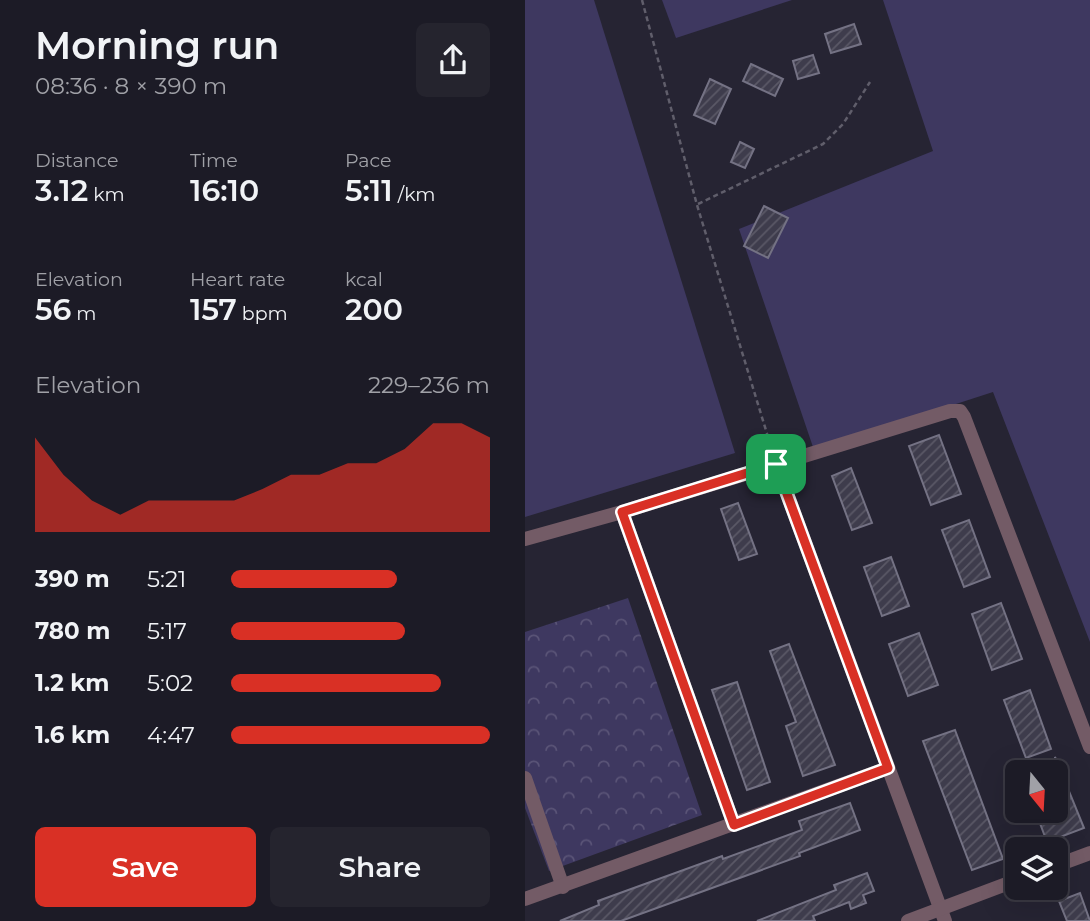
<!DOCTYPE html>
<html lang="en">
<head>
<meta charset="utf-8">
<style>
  :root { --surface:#1c1b26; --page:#25242e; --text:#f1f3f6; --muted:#a0a1a7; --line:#3a3943; --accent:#d93025 }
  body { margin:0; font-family:Montserrat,sans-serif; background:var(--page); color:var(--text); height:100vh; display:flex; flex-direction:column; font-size:26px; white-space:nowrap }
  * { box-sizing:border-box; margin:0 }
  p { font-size:23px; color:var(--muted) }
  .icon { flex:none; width:38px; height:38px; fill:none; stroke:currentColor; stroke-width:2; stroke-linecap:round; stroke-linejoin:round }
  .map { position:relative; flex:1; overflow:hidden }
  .drawer { display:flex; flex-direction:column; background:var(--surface); width:525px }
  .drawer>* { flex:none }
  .needle { width:46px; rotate:162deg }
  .tools { position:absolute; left:480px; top:760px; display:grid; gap:14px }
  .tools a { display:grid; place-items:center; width:63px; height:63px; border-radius:10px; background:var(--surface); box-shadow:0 7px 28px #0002,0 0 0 2px var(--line); font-size:35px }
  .pin { position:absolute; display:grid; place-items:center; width:60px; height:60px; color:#fff; margin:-30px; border-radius:14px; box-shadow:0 4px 10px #0006 }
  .round { display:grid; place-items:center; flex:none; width:74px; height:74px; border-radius:10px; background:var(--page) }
  .headline { display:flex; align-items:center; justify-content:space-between; height:119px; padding:0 35px }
  h1 { font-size:38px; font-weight:600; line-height:52px }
  .stats { display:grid; grid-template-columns:repeat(3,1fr); gap:10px; height:119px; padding:7px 35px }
  .stats div { display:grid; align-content:center }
  .stats b { font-size:30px; font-weight:600 }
  .stats small { font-size:19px; font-weight:400 }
  .stats p { font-size:19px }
  .chart { height:196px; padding:14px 35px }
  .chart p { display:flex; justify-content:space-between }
  .chart svg { width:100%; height:126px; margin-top:7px; fill:var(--accent); opacity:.7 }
  .action { display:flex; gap:14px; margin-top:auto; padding:14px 35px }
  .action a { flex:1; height:80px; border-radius:10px; background:var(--accent); color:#fff; font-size:28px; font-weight:600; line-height:80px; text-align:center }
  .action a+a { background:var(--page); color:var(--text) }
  ul { padding:0 35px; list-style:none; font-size:23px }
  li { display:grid; grid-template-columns:112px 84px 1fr; align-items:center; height:52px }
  li i { height:18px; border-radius:9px; background:var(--accent) }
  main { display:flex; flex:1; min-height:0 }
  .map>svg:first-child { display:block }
  .green { fill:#3e3860 }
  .forest { fill:url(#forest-crowns) }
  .building { fill:url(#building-hatch); stroke:#747284; stroke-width:2 }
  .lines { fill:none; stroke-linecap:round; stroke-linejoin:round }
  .path { stroke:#605e6b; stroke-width:2.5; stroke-dasharray:5 3.5; stroke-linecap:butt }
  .minor { stroke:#735b66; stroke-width:14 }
  .route-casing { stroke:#fff; stroke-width:14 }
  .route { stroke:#d93025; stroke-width:9 }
</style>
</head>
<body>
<main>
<section class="drawer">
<div class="headline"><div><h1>Morning run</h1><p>08:36 · 8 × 390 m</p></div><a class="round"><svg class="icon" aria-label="share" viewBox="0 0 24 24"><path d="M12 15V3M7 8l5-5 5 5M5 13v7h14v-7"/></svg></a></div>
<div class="stats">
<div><p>Distance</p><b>3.12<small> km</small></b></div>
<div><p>Time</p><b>16:10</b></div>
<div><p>Pace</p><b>5:11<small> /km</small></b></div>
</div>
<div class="stats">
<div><p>Elevation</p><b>56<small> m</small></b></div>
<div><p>Heart rate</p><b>157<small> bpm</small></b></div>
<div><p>kcal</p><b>200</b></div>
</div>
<div class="chart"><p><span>Elevation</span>229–236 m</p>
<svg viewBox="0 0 160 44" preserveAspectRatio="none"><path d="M0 44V11L10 24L20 33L30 38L40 33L50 33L60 33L70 33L80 29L90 24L100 24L110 20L120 20L130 15L140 6L150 6L160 11V44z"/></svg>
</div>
<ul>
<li><b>390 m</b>5:21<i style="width:64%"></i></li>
<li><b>780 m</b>5:17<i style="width:67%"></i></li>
<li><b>1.2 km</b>5:02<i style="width:81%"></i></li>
<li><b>1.6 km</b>4:47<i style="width:100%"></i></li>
</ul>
<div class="action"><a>Save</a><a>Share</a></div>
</section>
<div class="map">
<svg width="565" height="921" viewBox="0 0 565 921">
  <defs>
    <pattern id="forest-crowns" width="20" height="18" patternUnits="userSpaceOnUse" patternTransform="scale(1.75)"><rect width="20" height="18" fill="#3e3860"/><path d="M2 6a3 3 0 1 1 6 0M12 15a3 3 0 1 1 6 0" fill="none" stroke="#5a5477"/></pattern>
    <pattern id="building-hatch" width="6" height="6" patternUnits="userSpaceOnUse" patternTransform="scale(1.75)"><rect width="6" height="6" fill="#3e3c4c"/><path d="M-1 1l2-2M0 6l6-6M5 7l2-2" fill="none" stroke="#5a5866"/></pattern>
  </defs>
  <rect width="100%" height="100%" fill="#262433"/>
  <g class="green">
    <path d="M0,0h69l141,453 -210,64z"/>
    <path d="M137,0h130l-116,38z"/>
    <path d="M358,0h207v642l-97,-250 -179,58 -75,-221 194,-78z"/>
  </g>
  <path class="forest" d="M103,598l74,217 -153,56 -24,-63v-176z"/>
  <g class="building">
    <path d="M329,24l7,20 -30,9 -6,-19z"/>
    <path d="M288,55l6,18 -21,6 -5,-18z"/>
    <path d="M226,64l32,15 -8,17 -32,-15z"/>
    <path d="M185,79l21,10 -16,35 -21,-9z"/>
    <path d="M215,142l14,7 -9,19 -14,-6z"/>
    <path d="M239,206l24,12 -20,40 -24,-12z"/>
    <path d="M414,435l22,59 -30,11 -22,-59z"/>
    <path d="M326,468l21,55 -20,7 -20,-54z"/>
    <path d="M213,503l19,51 -18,6 -18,-51z"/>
    <path d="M444,520l21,57 -26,10 -22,-57z"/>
    <path d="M366,557l18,49 -27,10 -18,-49z"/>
    <path d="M476,603l21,56 -30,11 -20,-56z"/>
    <path d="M394,633l19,52 -30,11 -19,-52z"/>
    <path d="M264,644l46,121 -32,11 -17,-50 10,-4 -26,-71z"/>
    <path d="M212,682l33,100 -23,8 -35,-100z"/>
    <path d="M505,690l21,59 -25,9 -22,-58z"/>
    <path d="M430,730l48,129 -31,11 -49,-129z"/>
    <path d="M530,757l29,71 -37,14 -12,-32h20z"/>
    <path d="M325,803l10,27 -61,23 1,3 -179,65h-61l39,-16 -1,-4 124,-45 1,3 79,-29 -3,-9z"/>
    <path d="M342,873l7,18 -11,4 3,8 -15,6 -2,-7 -36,14 2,5h-58l79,-31 -2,-5z"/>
    <path d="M555,893l10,28h-23l-8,-20z"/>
  </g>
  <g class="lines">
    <g class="path">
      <path d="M117,0l55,205 75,245"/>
      <path d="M173,204l125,-60 20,-20 27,-42"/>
    </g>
    <g class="minor">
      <path d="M251,464l169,457"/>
      <path d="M97,512l112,313"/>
      <path d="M0,539l97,-27 328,-101h10l4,6 126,330"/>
      <path d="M0,778l38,109"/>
      <path d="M530,866l35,-13"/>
      <path d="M0,899l363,-131"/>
      <path d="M383,921l109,-41"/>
    </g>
  </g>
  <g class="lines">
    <g class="route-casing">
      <path id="route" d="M251,464l112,304 -154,57 -112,-313z"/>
    </g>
    <use href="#route" class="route"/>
  </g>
</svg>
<div class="tools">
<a><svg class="needle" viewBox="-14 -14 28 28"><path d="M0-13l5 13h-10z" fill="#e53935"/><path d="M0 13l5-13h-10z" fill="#a0a1a7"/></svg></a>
<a><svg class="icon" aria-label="layers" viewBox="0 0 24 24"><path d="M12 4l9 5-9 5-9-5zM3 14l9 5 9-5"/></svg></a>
</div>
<div class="pin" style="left:251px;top:464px;background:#1e9e55"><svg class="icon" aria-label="arrive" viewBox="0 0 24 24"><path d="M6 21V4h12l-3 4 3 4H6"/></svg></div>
</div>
</main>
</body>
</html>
